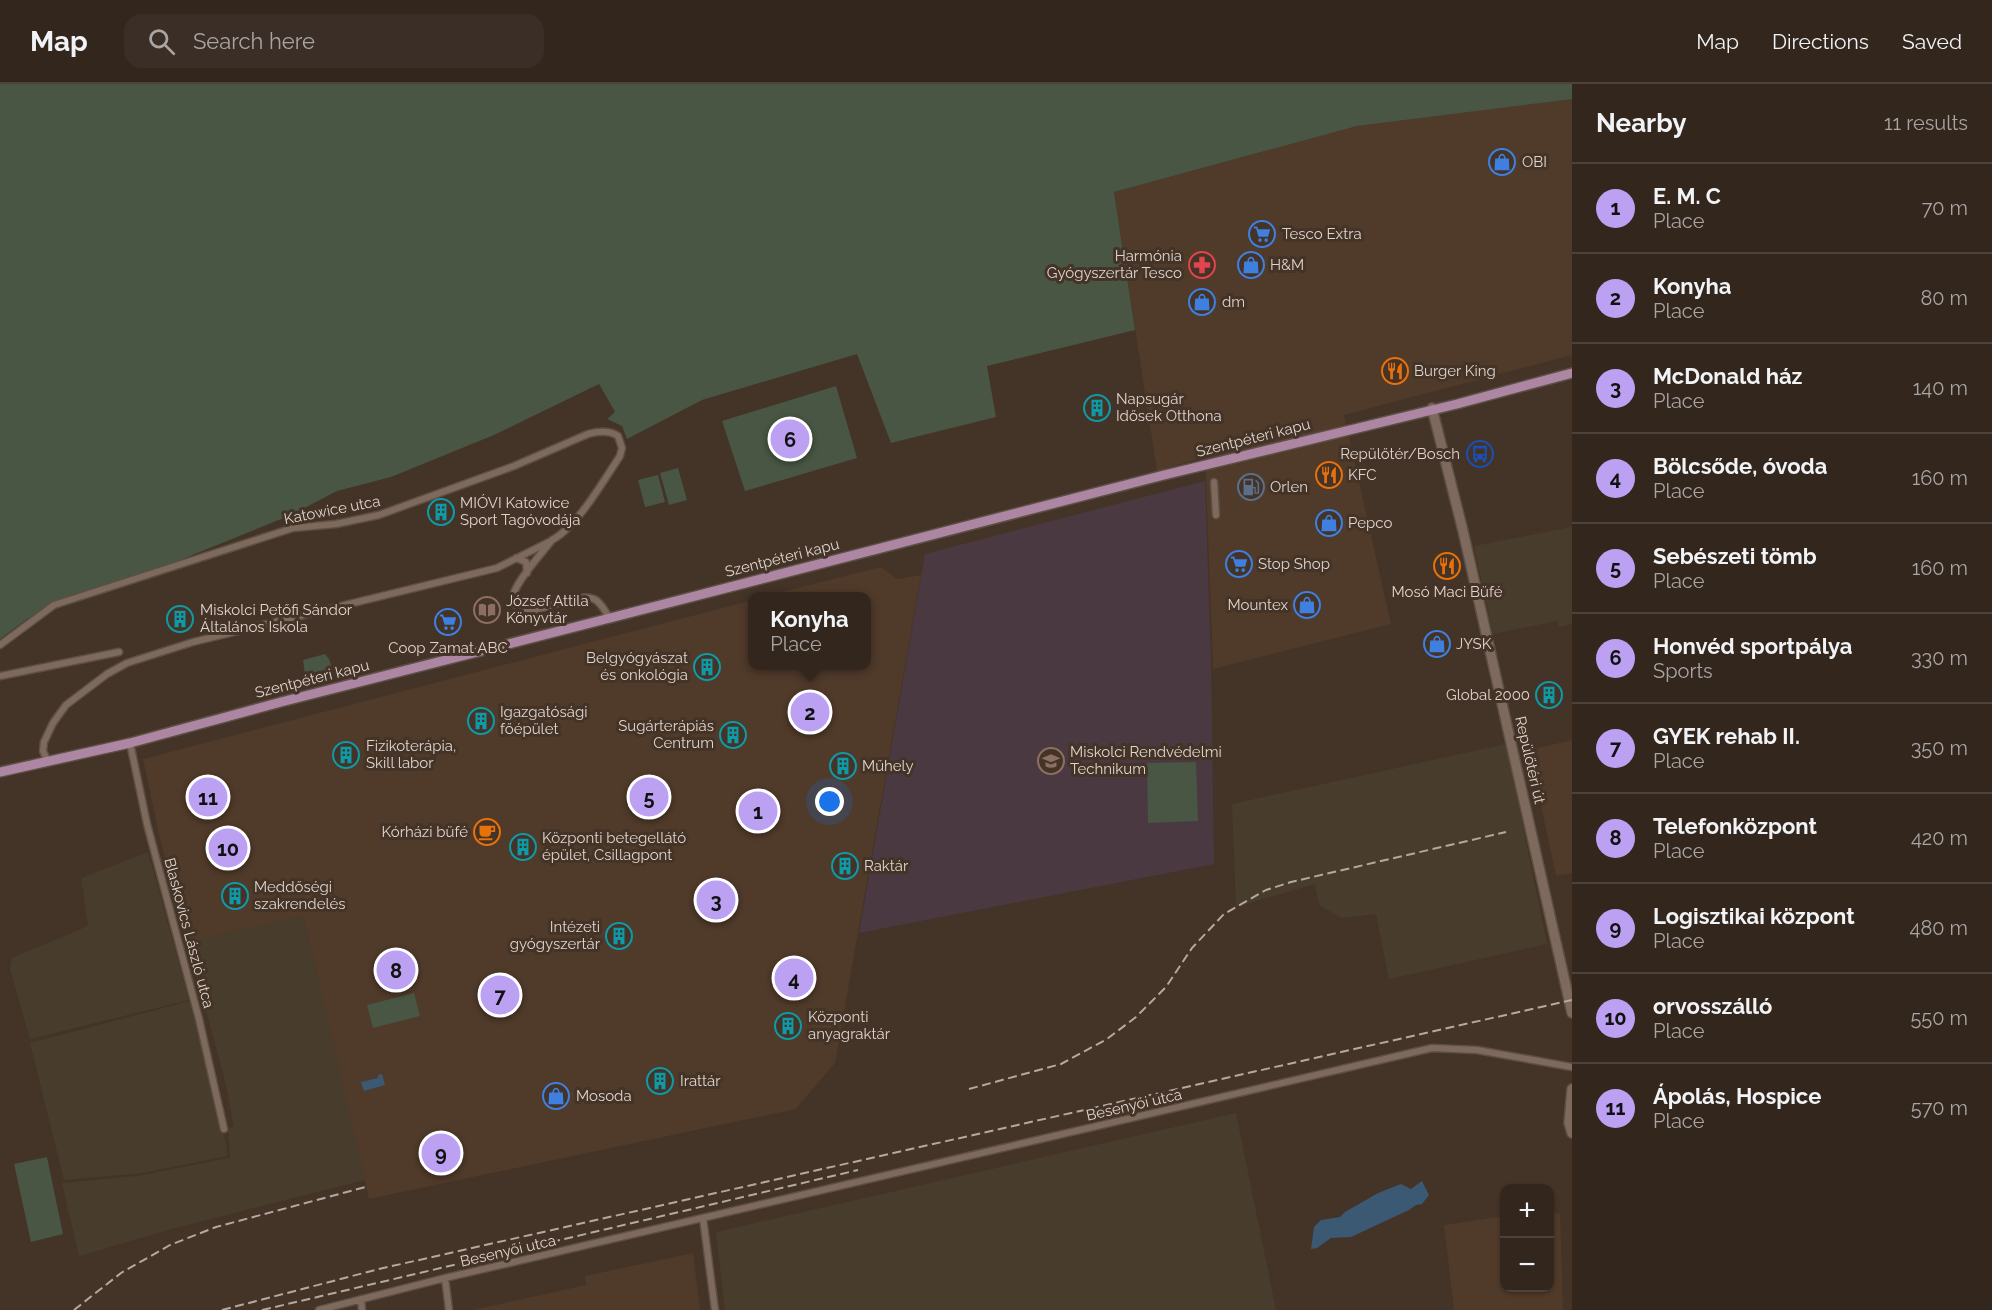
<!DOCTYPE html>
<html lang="en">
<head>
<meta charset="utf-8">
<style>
  body { margin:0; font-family:Raleway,sans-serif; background:#3b2e26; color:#f1f3f6 }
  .controls { position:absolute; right:18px; bottom:18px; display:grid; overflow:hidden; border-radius:12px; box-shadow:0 2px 4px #0004 }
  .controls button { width:54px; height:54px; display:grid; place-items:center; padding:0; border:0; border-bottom:2px solid #4e433b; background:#33261d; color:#f1f3f6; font:30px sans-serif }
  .you { position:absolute; left:830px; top:718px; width:21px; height:21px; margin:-15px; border:4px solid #fff; border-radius:50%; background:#1a73e8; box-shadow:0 0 0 9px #1a73e833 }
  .badge { display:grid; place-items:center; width:39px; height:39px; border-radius:50%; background:#bca0f2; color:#111; font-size:20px; font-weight:700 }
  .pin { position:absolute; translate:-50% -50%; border:3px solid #fff; box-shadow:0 2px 6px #0006 }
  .popup { position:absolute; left:748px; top:508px; width:123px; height:78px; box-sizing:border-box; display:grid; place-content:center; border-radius:12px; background:#33261d; filter:drop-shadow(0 2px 4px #0005); font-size:20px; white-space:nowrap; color:#a9a5a4 }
  .popup b { font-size:22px; color:#f1f3f6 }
  .popup::after { content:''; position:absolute; left:50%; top:100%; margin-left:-12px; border:12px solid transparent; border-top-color:#33261d }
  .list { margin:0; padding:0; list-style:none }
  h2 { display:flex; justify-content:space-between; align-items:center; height:78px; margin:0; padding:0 24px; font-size:26px }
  h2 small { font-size:20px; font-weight:400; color:#a9a5a4 }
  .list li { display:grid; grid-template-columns:39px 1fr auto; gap:18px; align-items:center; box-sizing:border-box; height:90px; padding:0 24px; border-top:2px solid #4e433b }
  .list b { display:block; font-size:22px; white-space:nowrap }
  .list p { margin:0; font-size:20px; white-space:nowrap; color:#a9a5a4 }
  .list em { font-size:20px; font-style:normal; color:#a9a5a4 }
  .icon { flex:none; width:33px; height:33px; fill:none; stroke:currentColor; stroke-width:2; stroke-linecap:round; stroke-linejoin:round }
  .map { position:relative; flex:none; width:1572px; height:1226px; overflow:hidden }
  header { display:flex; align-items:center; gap:36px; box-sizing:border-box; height:84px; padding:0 30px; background:#33261d; border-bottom:2px solid #4e433b }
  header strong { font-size:28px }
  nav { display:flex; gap:33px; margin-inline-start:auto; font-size:21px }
  .search { width:420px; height:54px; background:#3b2e26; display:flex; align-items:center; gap:15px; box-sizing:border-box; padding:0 21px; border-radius:18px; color:#a9a5a4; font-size:22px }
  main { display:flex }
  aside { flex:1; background:#33261d }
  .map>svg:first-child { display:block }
  .built { fill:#503a2a }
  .industrial { fill:#483d2d }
  .education { fill:#4b3942 }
  .green { fill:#485643 }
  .water { fill:#3c5973 }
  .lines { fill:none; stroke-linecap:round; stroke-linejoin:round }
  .street-casing { stroke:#5d4f45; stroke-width:9 }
  .secondary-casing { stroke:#5d4f45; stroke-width:12 }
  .primary-casing { stroke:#5d4f45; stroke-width:12 }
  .street { stroke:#7d6a5d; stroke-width:6 }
  .secondary { stroke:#7d6a5d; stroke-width:9 }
  .primary { stroke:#ad86a3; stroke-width:9 }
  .rail { stroke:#b4a89f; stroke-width:2; stroke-dasharray:9 4.5; stroke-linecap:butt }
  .labels { text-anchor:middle; stroke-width:6; stroke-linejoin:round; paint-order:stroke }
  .poi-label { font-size:15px; fill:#dfd4cd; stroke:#443327; text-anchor:start }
  .street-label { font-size:15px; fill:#dfd4cd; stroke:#443327 }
</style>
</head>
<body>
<header>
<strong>Map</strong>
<div class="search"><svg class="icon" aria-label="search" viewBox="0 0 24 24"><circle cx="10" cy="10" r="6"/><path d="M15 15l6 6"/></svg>Search here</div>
<nav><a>Map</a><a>Directions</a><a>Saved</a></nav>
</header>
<main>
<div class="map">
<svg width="1572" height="1226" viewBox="0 0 1572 1226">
  <rect width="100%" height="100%" fill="#443327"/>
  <!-- built -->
  <path class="built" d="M1568,15h4v256l-228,60 47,209 -178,45 -8,-212 -48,14 -43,-279 243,-66z
    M881,483l16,12 24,-4 -86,488 -39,46 -427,90 -66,-283 -115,27 -28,-104 -17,-80 610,-159v66h114v-70h-101z
    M1572,656v133l-16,3 -27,-126z
    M1560,1129l3,97h-109l-10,-85 60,-9v72h46v-74z
    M693,1169l7,57h-227l113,-25 -1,-9z"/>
  <!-- industrial -->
  <path class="industrial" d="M1572,443v97l-13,3 -2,-6 -64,13 -19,-88z
    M1506,660l41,200 -158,35 -13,-65 -34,4 -23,-13 -4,-21 -79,23 -4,-103z
    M148,768l41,148 -159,39 -20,-70 2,-11 76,-32 -7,-48z
    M303,831l62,265 -190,48 -96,28 -17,-73 74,-7 94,-18 -2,-29 6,-3 -9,-45 -37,-138z
    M190,917l36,142 1,13 -84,17 -79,7 -34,-137z
    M1236,1029l40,197h-551l-9,-78z"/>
  <!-- education -->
  <path class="education" d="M1205,397l6,177 3,206 -355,69 66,-379z"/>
  <!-- green -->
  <path class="green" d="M0,0h1572v15l-215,27 -243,66 21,138 -148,36 9,51 -105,26 -34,-89 -155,46 -75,39 -5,-13 -15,-7 8,-7 -16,-28 -105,51 -103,42 -54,14 -46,24 -148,60 -116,44 -27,20z
    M836,302l21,72 -112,33 -23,-70z
    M678,384l9,32 -18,5 -9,-32z
    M658,391l7,27 -20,5 -7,-27z
    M325,570l4,5 3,9 -27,7 -2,-15z
    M1196,678l2,59 -50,2 -1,-60z
    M414,909l6,23 -47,12 -6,-23z
    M47,1073l16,77 -32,8 -17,-78z"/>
  <!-- water -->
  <path class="water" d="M382,990l3,11 -21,6 -3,-9 17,-4v-3z
    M1422,1097l7,14 -7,9 -6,1 -7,5 -58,27 -20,1 -14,10 -6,1 3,-22 7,-7 19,-3 5,-5 33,-19 23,-9 10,5z"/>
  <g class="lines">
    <defs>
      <path id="street" d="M1214,398l2,33
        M516,474l10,4 1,11
        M0,561l54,-40 239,-77 43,-4 43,-9 135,-49 74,-32c11,-3 21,-4 30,2l4,12 -2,8c-16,24 -43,71 -68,84 -9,12 -38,43 -39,57 0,8 6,11 11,15 18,-1 55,-20 70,-13 7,3 11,13 16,19
        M0,592l119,-24
        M130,659l17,81 52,195 25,110
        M48,678l-5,-11 1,-9 9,-19 13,-18 41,-31 20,-11 66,-21 304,-74 52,-26
        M703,1134l12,92
        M445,1194l4,32
        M361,1215l1,11
        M319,1226l126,-32 987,-230 45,2 95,17"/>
      <path id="secondary" d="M1432,324l31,123 109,482
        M1572,1005l-3,34 3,10"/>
      <path id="primary" d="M0,688l130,-29 151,-41 329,-84 554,-143 293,-71 115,-31"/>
    </defs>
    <!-- street casing -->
    <use href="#street" class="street-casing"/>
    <!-- secondary casing -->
    <use href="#secondary" class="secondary-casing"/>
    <!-- primary casing -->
    <use href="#primary" class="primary-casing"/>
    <!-- street -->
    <use href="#street" class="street"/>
    <!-- secondary -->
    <use href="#secondary" class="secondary"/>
    <!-- primary -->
    <use href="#primary" class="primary"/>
    <!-- rail -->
    <path class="rail" d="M969,1005l92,-25 46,-25 29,-22 30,-30 26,-39 32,-34 42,-24 25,-8 215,-50
      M74,1226l47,-37 49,-28 46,-18 153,-41
      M222,1226l157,-41 1193,-269
      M262,1226l596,-140"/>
  </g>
  <!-- icons -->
  <defs>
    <symbol id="shop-ring" viewBox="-11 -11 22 22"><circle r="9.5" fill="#443327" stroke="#3f7fe0" stroke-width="1.5"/><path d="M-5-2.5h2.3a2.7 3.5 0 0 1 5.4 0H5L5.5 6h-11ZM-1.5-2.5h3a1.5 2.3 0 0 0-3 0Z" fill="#3f7fe0"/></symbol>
    <symbol id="supermarket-ring" viewBox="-11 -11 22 22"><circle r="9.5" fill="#443327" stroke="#3f7fe0" stroke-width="1.5"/><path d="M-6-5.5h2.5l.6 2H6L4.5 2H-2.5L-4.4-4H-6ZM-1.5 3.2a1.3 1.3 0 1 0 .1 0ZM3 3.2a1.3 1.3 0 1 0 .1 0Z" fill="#3f7fe0"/></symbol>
    <symbol id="pharmacy-ring" viewBox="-11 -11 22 22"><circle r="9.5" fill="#443327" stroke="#e0444e" stroke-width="1.5"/><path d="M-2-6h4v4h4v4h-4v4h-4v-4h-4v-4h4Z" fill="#e0444e"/></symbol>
    <symbol id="restaurant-ring" viewBox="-11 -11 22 22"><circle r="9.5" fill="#443327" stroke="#e8710a" stroke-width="1.5"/><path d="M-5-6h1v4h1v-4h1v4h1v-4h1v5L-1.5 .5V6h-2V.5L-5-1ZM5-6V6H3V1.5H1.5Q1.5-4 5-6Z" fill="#e8710a"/></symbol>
    <symbol id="building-ring" viewBox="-11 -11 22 22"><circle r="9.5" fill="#443327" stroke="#0f9aa8" stroke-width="1.5"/><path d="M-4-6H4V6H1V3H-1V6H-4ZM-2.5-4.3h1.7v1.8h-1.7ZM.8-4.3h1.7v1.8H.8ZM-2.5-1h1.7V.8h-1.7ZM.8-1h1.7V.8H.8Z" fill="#0f9aa8"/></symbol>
    <symbol id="bus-ring" viewBox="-11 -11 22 22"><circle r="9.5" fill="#443327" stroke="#1a4fb4" stroke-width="1.5"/><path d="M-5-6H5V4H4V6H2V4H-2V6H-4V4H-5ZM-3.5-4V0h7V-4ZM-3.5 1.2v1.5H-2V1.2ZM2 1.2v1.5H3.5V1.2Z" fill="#1a4fb4"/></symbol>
    <symbol id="fuel-ring" viewBox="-11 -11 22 22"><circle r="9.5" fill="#443327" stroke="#5c6f8a" stroke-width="1.5"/><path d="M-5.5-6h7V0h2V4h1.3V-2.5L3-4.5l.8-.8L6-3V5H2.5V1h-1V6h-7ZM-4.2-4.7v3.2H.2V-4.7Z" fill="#5c6f8a"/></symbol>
    <symbol id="library-ring" viewBox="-11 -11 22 22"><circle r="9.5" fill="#443327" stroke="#8d6e63" stroke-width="1.5"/><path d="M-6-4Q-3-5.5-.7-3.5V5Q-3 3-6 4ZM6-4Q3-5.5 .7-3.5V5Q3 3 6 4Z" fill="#8d6e63"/></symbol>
    <symbol id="school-ring" viewBox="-11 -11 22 22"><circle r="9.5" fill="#443327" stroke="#8d6e63" stroke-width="1.5"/><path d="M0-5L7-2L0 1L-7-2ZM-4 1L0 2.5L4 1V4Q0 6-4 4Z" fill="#8d6e63"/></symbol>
    <symbol id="cafe-ring" viewBox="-11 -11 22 22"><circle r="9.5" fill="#443327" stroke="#e8710a" stroke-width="1.5"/><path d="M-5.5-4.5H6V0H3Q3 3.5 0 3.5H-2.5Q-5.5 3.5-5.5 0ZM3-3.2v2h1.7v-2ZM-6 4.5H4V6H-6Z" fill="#e8710a"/></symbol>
  </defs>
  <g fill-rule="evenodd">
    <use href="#shop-ring" x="1487" y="63" width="30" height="30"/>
    <use href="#supermarket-ring" x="1247" y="135" width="30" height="30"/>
    <use href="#pharmacy-ring" x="1187" y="166" width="30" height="30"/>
    <use href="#shop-ring" x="1236" y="166" width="30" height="30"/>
    <use href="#shop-ring" x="1187" y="203" width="30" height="30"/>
    <use href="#restaurant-ring" x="1380" y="272" width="30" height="30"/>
    <use href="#building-ring" x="1082" y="309" width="30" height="30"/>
    <use href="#bus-ring" x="1465" y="355" width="30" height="30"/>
    <use href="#restaurant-ring" x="1314" y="376" width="30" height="30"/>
    <use href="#fuel-ring" x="1236" y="388" width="30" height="30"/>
    <use href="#building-ring" x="426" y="413" width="30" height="30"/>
    <use href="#shop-ring" x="1314" y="424" width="30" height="30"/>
    <use href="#supermarket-ring" x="1224" y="465" width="30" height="30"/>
    <use href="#restaurant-ring" x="1432" y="467" width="30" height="30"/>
    <use href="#shop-ring" x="1292" y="506" width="30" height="30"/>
    <use href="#library-ring" x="472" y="511" width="30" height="30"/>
    <use href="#building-ring" x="165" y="520" width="30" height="30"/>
    <use href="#supermarket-ring" x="433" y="523" width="30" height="30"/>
    <use href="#shop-ring" x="1422" y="545" width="30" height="30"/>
    <use href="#building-ring" x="692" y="568" width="30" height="30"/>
    <use href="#building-ring" x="1534" y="596" width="30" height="30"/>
    <use href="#building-ring" x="466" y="622" width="30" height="30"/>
    <use href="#building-ring" x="718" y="636" width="30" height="30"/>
    <use href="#building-ring" x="331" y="656" width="30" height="30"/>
    <use href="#school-ring" x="1036" y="662" width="30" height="30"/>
    <use href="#building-ring" x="828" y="667" width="30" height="30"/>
    <use href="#cafe-ring" x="472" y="733" width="30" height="30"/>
    <use href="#building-ring" x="508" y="748" width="30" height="30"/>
    <use href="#building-ring" x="830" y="767" width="30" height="30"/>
    <use href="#building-ring" x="220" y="797" width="30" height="30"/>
    <use href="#building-ring" x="604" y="837" width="30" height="30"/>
    <use href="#building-ring" x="773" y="927" width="30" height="30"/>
    <use href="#building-ring" x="645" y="982" width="30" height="30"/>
    <use href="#shop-ring" x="541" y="997" width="30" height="30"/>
  </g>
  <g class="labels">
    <!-- poi labels -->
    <g class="poi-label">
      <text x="1522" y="83">OBI</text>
      <text x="1282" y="155">Tesco Extra</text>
      <text x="1182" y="177" text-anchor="end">Harmónia<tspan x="1182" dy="17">Gyógyszertár Tesco</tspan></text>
      <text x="1270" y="186">H&amp;M</text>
      <text x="1222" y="223">dm</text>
      <text x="1414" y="292">Burger King</text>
      <text x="1116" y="320">Napsugár<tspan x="1116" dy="17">Idősek Otthona</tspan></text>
      <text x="1460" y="375" text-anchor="end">Repülőtér/Bosch</text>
      <text x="1348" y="396">KFC</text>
      <text x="1270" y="408">Orlen</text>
      <text x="460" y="424">MIÓVI Katowice<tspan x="460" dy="17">Sport Tagóvodája</tspan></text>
      <text x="1348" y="444">Pepco</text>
      <text x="1258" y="485">Stop Shop</text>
      <text x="1447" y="513" text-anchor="middle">Mosó Maci Büfé</text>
      <text x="506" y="522">József Attila<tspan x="506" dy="17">Könyvtár</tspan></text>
      <text x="1288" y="526" text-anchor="end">Mountex</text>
      <text x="200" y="531">Miskolci Petőfi Sándor<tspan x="200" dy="17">Általános Iskola</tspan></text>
      <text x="1456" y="565">JYSK</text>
      <text x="448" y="569" text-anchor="middle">Coop Zamat ABC</text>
      <text x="688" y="579" text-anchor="end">Belgyógyászat<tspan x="688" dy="17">és onkológia</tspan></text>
      <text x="1530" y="616" text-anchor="end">Global 2000</text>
      <text x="500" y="633">Igazgatósági<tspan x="500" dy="17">főépület</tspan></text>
      <text x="714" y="647" text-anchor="end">Sugárterápiás<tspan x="714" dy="17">Centrum</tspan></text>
      <text x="366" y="667">Fizikoterápia,<tspan x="366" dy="17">Skill labor</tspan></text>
      <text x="1070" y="673">Miskolci Rendvédelmi<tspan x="1070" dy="17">Technikum</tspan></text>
      <text x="862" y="687">Műhely</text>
      <text x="468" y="753" text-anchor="end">Kórházi büfé</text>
      <text x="542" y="759">Központi betegellátó<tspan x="542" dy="17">épület, Csillagpont</tspan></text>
      <text x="864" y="787">Raktár</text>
      <text x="254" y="808">Meddőségi<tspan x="254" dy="17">szakrendelés</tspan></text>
      <text x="600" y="848" text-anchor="end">Intézeti<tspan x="600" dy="17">gyógyszertár</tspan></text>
      <text x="808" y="938">Központi<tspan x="808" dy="17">anyagraktár</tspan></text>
      <text x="680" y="1002">Irattár</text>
      <text x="576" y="1017">Mosoda</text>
    </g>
    <!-- street labels -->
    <g class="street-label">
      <text transform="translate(1253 354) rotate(-14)" y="5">Szentpéteri kapu</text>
      <text transform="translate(332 426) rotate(-11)" y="5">Katowice utca</text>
      <text transform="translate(782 474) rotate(-14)" y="5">Szentpéteri kapu</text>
      <text transform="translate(312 595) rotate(-14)" y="5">Szentpéteri kapu</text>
      <text transform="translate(1530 676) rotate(77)" y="5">Repülőtéri út</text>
      <text transform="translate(189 849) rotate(75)" y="5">Blaskovics László utca</text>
      <text transform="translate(1134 1021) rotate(-13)" y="5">Besenyői utca</text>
      <text transform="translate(508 1167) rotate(-13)" y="5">Besenyői utca</text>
    </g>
  </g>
</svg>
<div class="controls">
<button>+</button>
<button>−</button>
</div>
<div class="you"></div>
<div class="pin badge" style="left:758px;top:727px">1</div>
<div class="pin badge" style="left:810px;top:628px">2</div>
<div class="popup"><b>Konyha</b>Place</div>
<div class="pin badge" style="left:716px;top:816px">3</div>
<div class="pin badge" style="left:794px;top:894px">4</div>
<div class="pin badge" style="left:649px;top:713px">5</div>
<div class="pin badge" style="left:790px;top:355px">6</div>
<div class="pin badge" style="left:500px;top:911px">7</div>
<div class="pin badge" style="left:396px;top:886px">8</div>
<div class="pin badge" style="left:441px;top:1069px">9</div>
<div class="pin badge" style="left:228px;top:764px">10</div>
<div class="pin badge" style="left:208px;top:713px">11</div>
</div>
<aside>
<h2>Nearby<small>11 results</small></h2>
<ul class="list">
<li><span class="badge">1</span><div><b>E. M. C</b><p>Place</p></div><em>70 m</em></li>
<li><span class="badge">2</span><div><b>Konyha</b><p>Place</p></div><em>80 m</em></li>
<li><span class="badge">3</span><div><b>McDonald ház</b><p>Place</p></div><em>140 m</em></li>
<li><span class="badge">4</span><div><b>Bölcsőde, óvoda</b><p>Place</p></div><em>160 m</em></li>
<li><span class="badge">5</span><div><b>Sebészeti tömb</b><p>Place</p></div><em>160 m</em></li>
<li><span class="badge">6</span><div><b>Honvéd sportpálya</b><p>Sports</p></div><em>330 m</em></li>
<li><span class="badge">7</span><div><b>GYEK rehab II.</b><p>Place</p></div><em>350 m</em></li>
<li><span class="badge">8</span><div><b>Telefonközpont</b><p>Place</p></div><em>420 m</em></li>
<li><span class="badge">9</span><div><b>Logisztikai központ</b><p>Place</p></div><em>480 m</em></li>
<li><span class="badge">10</span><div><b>orvosszálló</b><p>Place</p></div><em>550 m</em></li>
<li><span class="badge">11</span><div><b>Ápolás, Hospice</b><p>Place</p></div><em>570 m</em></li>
</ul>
</aside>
</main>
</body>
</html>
